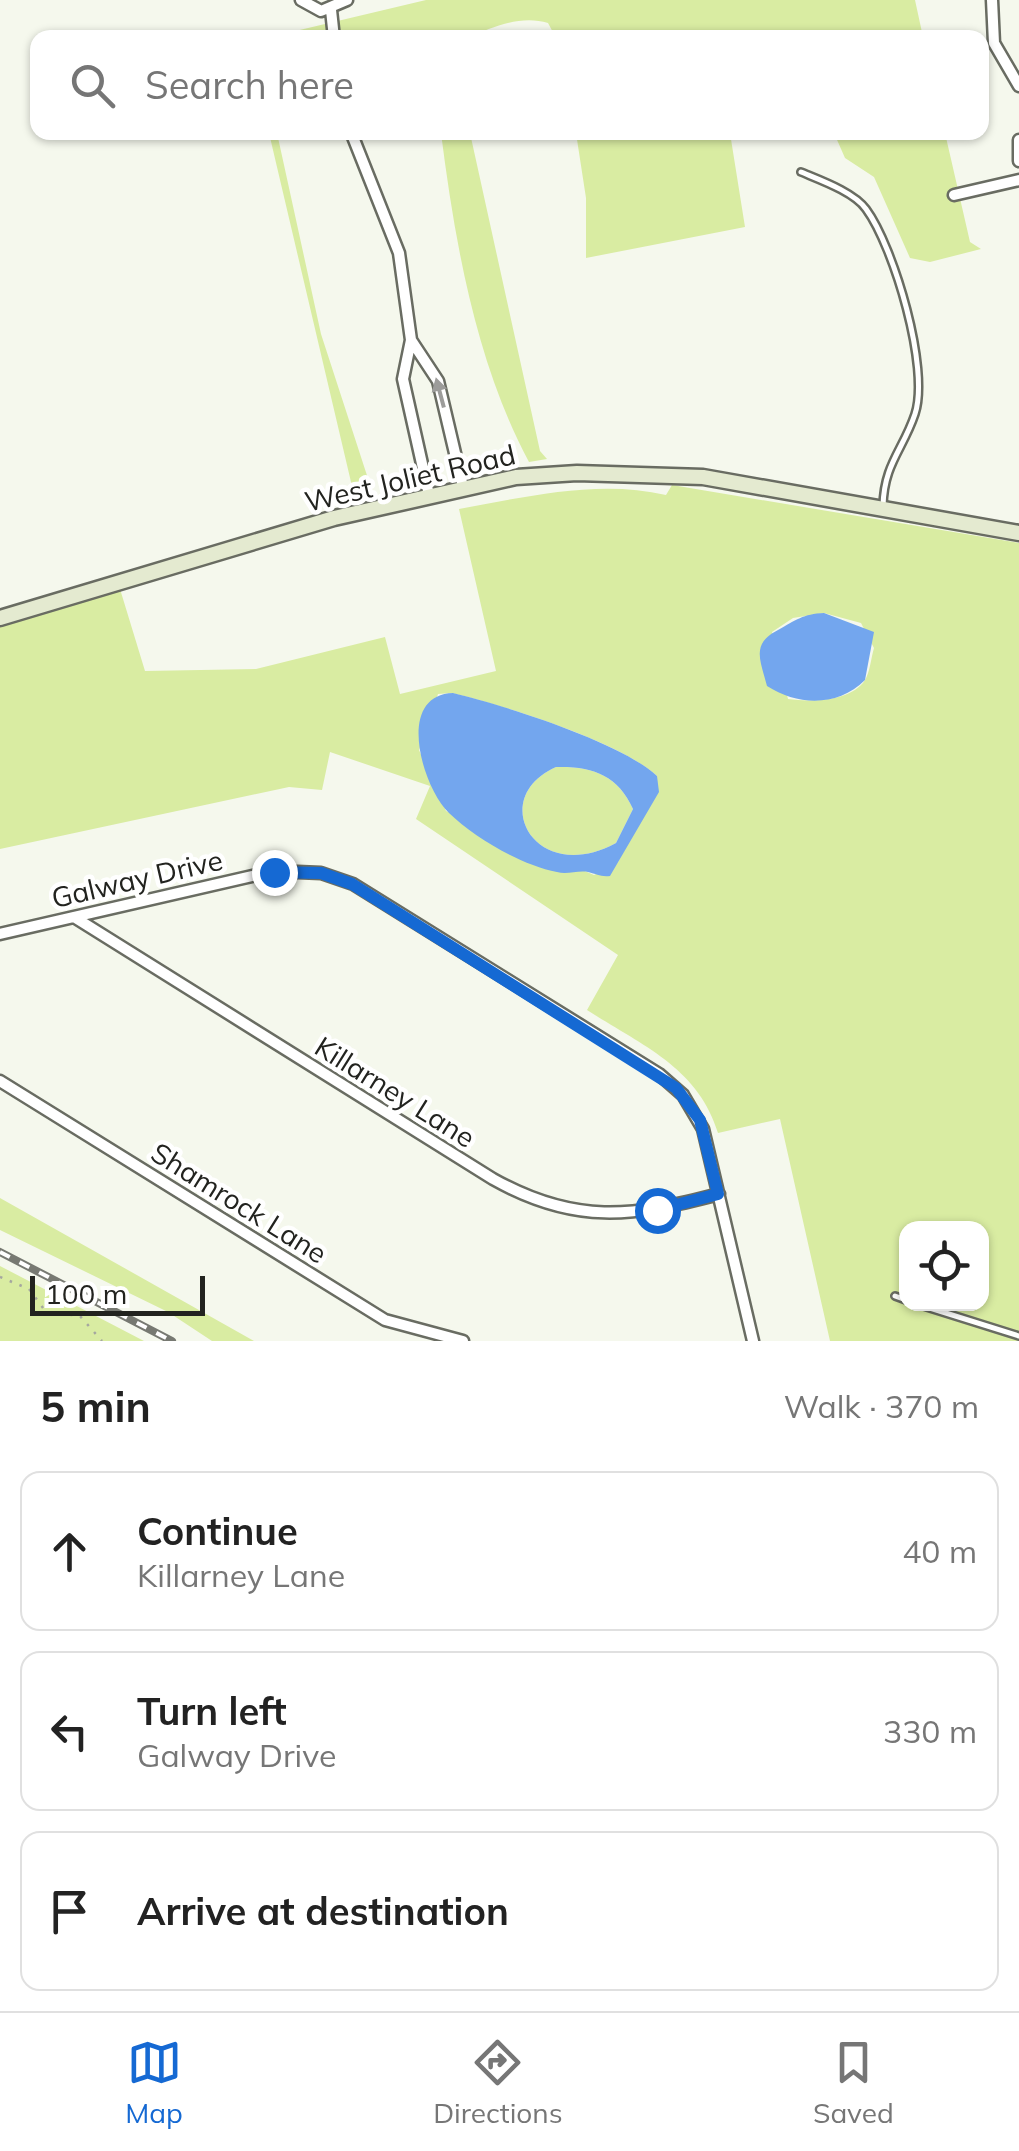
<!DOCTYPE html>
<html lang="en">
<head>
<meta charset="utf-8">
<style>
  body { margin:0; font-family:Mulish,sans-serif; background:#f6f6f6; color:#222 }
  .controls { position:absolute; right:30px; bottom:30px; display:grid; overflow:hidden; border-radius:20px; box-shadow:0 2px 8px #0004 }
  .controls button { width:90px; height:90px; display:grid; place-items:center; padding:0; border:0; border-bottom:2px solid #e0e0e0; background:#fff; color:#222; font:50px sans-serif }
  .scale { position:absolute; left:30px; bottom:25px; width:175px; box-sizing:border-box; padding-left:10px; border:5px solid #22231f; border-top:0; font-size:28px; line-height:35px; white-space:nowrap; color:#22231f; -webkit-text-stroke:8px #fff; paint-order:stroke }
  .stop { position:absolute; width:30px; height:30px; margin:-22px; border:8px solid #1569d3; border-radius:50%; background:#fff }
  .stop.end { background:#1569d3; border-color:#fff; box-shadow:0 2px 10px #0008 }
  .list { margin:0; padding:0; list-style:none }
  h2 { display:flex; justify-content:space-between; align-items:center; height:130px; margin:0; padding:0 40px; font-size:42px }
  h2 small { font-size:32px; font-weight:400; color:#767676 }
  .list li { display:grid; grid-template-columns:65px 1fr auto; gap:30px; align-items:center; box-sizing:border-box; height:160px; margin:0 20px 20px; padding:0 20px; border:2px solid #e0e0e0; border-radius:20px }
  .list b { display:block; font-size:38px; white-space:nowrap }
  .list p { margin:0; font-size:32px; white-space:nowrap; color:#767676 }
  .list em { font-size:32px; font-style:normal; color:#767676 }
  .icon { flex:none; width:55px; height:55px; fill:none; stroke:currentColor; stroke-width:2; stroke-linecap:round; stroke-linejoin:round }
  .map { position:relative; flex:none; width:1019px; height:1341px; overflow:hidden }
  .search { position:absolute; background:#fff; box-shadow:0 2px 8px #0004; left:30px; right:30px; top:30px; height:110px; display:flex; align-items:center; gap:25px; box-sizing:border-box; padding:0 35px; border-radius:20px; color:#767676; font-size:38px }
  .sheet { height:670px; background:#fff }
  nav { display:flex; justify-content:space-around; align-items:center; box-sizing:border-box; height:140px; border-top:2px solid #e0e0e0; background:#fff; font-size:28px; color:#767676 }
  nav a { display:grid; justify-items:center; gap:5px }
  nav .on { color:#1569d3 }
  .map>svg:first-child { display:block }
  .green { fill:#d9eca2; fill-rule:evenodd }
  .water { fill:#73a6ee; fill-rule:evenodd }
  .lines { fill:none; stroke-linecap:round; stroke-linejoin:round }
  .lane-casing { stroke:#696c62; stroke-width:10 }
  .street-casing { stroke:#696c62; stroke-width:15 }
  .secondary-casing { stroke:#696c62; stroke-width:19 }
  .path { stroke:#a5a79f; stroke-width:2.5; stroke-dasharray:2.5 8; stroke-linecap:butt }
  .lane { stroke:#fff; stroke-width:5 }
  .street { stroke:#fff; stroke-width:10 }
  .secondary { stroke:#e4ead0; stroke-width:14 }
  .rail-casing { stroke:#777972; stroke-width:8 }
  .rail { stroke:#fff; stroke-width:4; stroke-dasharray:11; stroke-linecap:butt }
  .oneway { fill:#9c9c9a }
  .route { stroke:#1569d3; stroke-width:12 }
  .labels { text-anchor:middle; stroke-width:9; stroke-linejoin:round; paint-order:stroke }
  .street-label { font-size:28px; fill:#22231f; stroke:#fff }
</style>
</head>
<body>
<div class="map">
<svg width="1019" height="1341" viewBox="0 0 1019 1341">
  <rect width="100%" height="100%" fill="#f5f8ed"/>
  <!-- green -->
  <path class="green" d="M426,0h489l8,37 -367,1 -8,-15c-26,-8 -54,3 -78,14l-204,1z
    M269,133h8l44,201 53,163 -19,2z
    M441,133h29l70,318 7,8 -18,3c-53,-99 -74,-219 -88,-329z
    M576,133h154l15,94 -159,31v-60z
    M834,133h111l25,109 11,7 -51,13 -20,-4 -36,-81 -29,-19z
    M672,485l347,58v798h-189l-50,-222 -62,14c-20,-66 -77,-88 -131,-123l31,-55 -202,-136 14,-33 -100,-34 -8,38 -33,-3 -289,62v-222l120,-38 25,82 111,-2 129,-32 15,57 96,-23 -37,-162c67,-12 139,-30 207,-14zM824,613l37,10 13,25c-3,10 -4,24 -9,32 -14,22 -55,22 -77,19l-16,-67 21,-14zM452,693c51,12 168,49 205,83l-39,86 -24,13 -148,-64 -27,-61 19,-56zM906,1228h76v76h-76z
    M556,767c36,-1 62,8 77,42l-17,34c-81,44 -130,-45 -60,-76z
    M0,1198l254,143h-42l-44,-29 -168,-82z
    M0,1266l144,75h-144z"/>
  <!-- water -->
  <path class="water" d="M824,613l50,19 -9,48c-27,27 -67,26 -98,6 -7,-27 -16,-42 11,-56 18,-10 25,-16 46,-17z
    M453,693c50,12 168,49 204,83l2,16 -49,84c-10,1 -13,-2 -22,-4 -10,-2 -21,3 -31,0 -36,-7 -82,-34 -108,-59 -27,-26 -54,-118 4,-120zM556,767c36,-1 62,8 77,42l-17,34c-81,44 -130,-45 -60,-76z"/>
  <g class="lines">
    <defs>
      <path id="lane" d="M801,172c19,8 53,20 65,37 28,38 64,160 49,205 -12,36 -31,50 -32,92
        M895,1296l11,4
        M917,1304l102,32"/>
      <path id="street" d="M301,0l20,11 26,-11
        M992,0l2,43 25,43
        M331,10l3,28
        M351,132l48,121 12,87
        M1019,140v21
        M954,195l65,-15
        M429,495l-26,-116 8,-39 27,41 25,106
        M74,917l419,262c82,46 139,38 226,15
        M0,934l274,-63 47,2 32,11 306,190 24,21 20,34 50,212
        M0,1081l385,239 78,21"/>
      <path id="secondary" d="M0,618l334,-100 182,-41 61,-4 126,4 316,56"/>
    </defs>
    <!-- lane casing -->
    <use href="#lane" class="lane-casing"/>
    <!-- street casing -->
    <use href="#street" class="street-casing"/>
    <!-- secondary casing -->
    <use href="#secondary" class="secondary-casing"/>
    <!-- path -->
    <path class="path" d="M0,1277l29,12 17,23 34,4 22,25"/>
    <!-- lane -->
    <use href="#lane" class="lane"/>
    <!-- street -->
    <use href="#street" class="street"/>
    <!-- secondary -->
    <use href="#secondary" class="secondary"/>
    <defs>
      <path id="rail" d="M0,1252l172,89"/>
    </defs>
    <!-- rail casing -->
    <use href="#rail" class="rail-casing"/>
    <!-- rail -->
    <use href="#rail" class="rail"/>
  </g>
  <!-- one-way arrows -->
  <defs><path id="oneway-solid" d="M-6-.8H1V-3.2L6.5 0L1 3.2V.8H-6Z" transform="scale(2.5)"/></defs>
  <use class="oneway" href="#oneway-solid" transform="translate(440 393) rotate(-105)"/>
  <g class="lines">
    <!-- route -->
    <path class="route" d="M274,872l47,1 31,11 324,204 24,32 18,74 -61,16"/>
  </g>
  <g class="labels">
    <!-- street labels -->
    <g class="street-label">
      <text transform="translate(410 478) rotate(-13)" y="10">West Joliet Road</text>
      <text transform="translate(137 879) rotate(-13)" y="10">Galway Drive</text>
      <text transform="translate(395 1092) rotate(32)" y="10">Killarney Lane</text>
      <text transform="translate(239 1203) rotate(32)" y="10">Shamrock Lane</text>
    </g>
  </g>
</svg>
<div class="controls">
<button><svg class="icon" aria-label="locate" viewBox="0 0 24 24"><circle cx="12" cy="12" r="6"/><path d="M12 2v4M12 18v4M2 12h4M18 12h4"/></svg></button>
</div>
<div class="scale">100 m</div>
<div class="stop" style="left:657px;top:1210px"></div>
<div class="stop end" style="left:274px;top:872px"></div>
<div class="search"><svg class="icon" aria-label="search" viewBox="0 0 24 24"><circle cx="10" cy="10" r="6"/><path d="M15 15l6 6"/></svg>Search here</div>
</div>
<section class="sheet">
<h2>5 min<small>Walk · 370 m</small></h2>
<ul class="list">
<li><svg class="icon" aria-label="ahead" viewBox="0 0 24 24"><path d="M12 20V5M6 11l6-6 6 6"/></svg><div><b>Continue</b><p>Killarney Lane</p></div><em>40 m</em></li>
<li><svg class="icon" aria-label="left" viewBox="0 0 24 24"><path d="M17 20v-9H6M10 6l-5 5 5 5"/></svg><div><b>Turn left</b><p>Galway Drive</p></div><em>330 m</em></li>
<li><svg class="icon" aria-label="arrive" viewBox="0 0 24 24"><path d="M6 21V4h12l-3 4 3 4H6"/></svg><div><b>Arrive at destination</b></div></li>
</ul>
</section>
<nav>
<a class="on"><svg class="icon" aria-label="map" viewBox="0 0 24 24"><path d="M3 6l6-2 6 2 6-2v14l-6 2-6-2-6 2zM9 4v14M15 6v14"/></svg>Map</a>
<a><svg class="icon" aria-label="directions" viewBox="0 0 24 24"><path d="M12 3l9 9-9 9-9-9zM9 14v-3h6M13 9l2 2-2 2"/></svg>Directions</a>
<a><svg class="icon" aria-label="saved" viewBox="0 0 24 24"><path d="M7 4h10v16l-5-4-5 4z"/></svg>Saved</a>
</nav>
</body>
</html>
